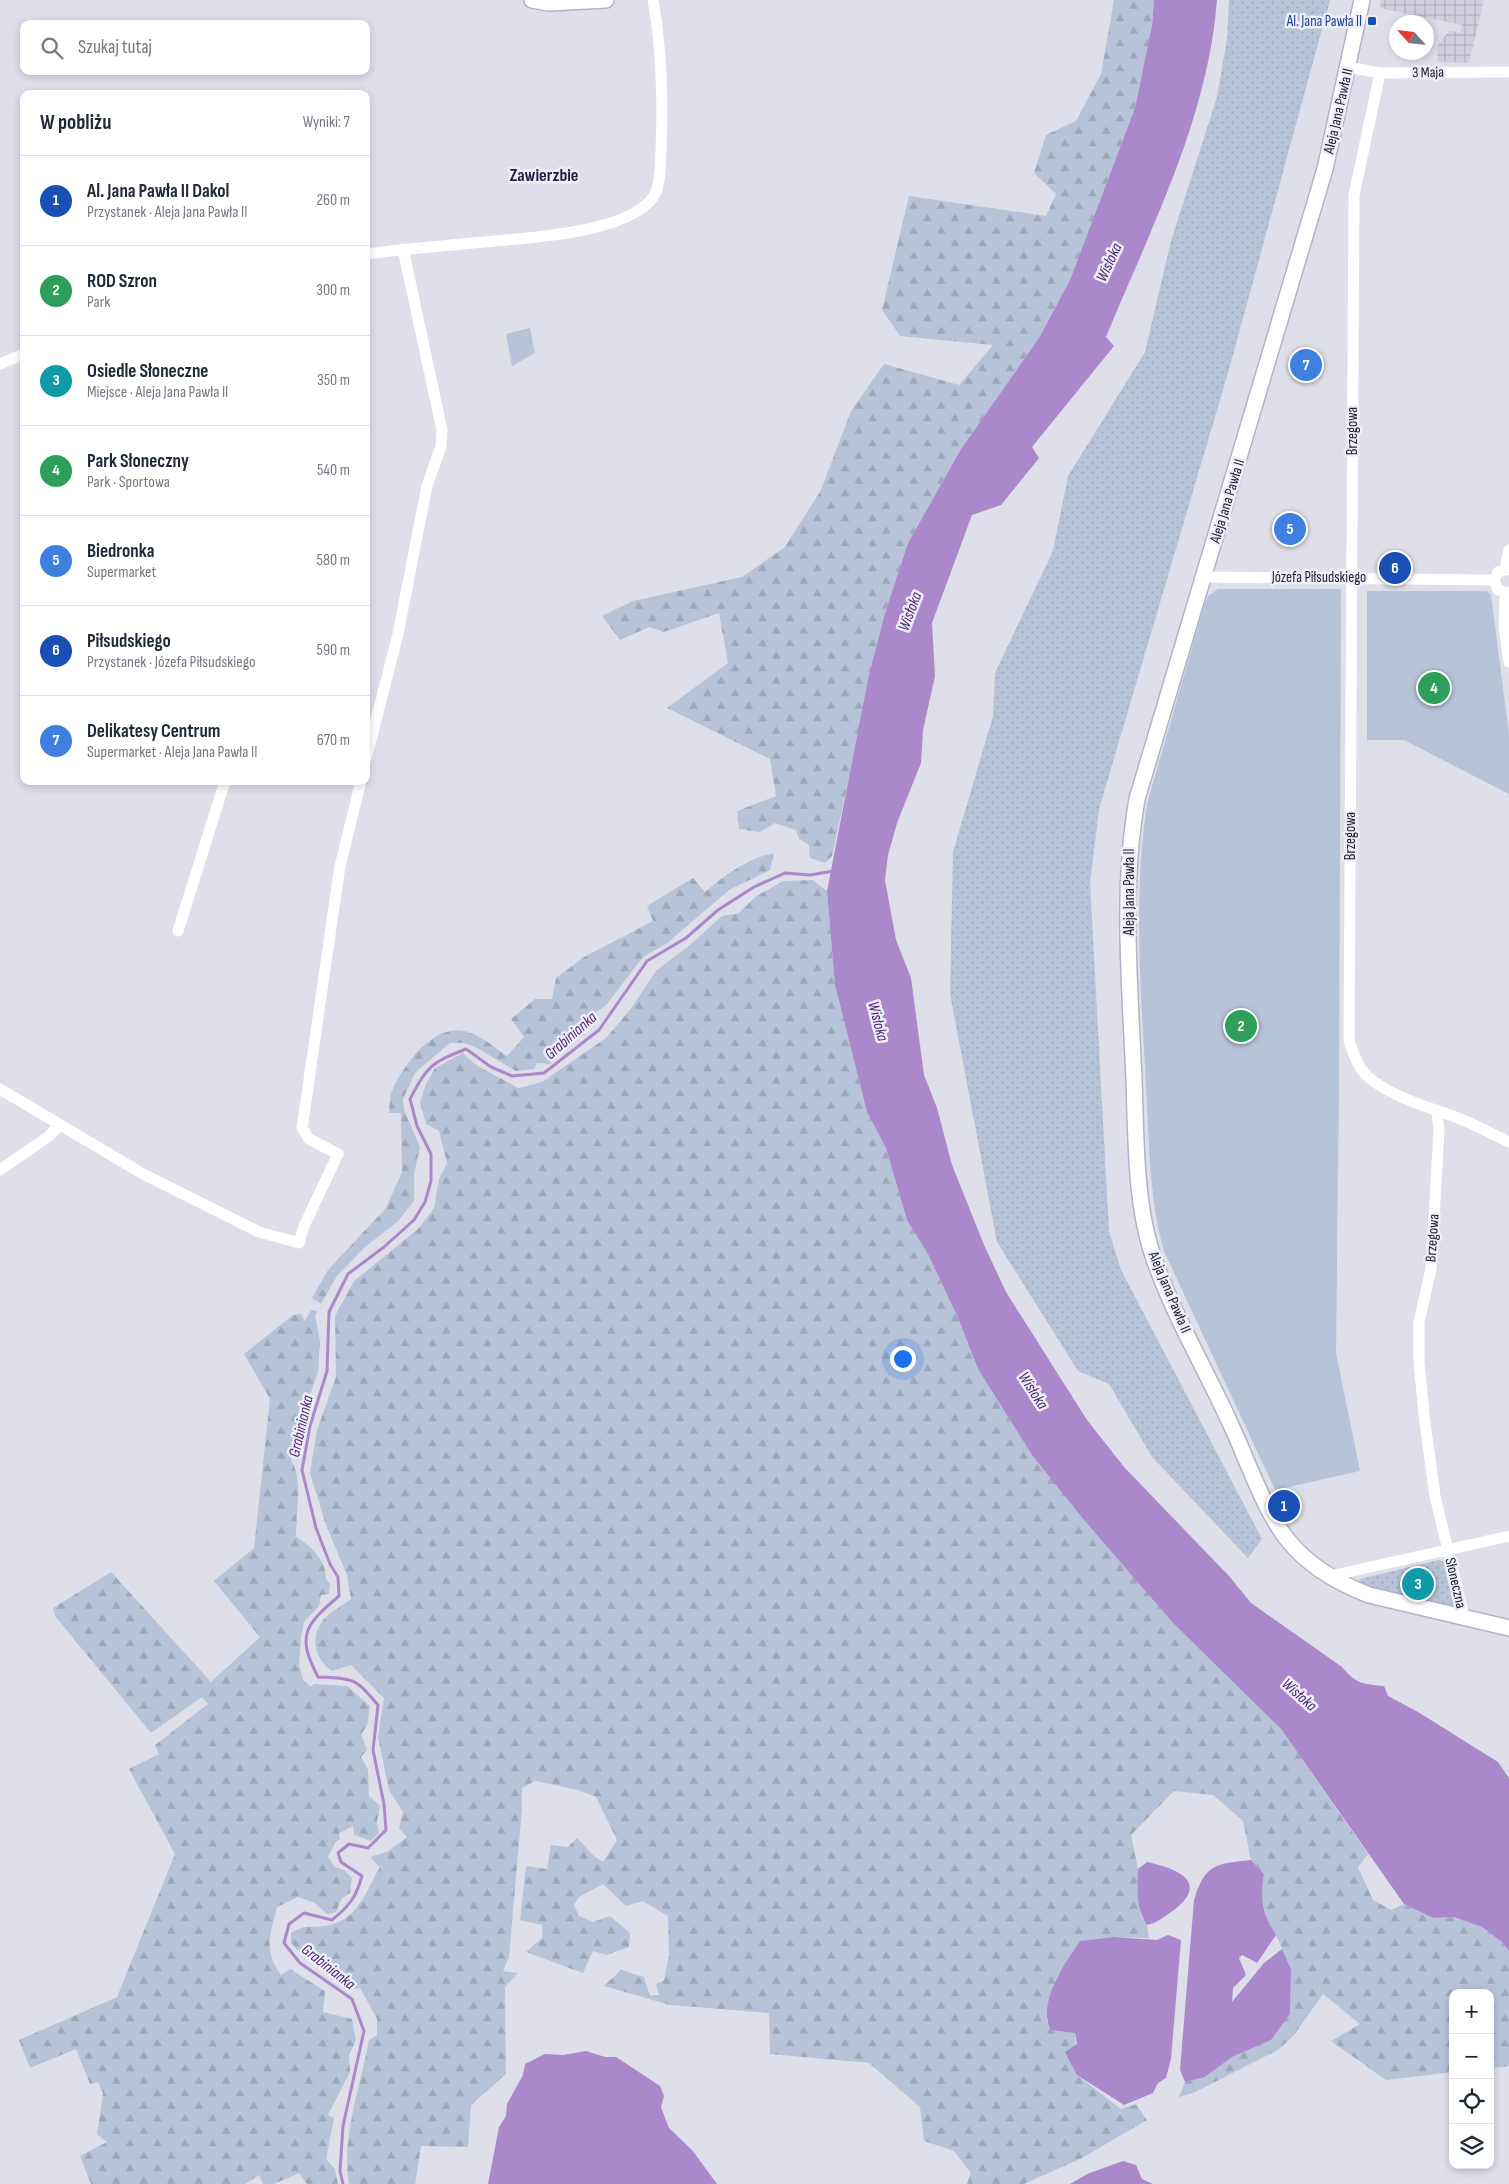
<!DOCTYPE html>
<html lang="pl">
<head>
<meta charset="utf-8">
<style>
  body { margin:0; font-family:"Sofia Sans Condensed",sans-serif; background:#f6f6f7; color:#1f2937 }
  .controls { position:absolute; right:15px; bottom:15px; display:grid; overflow:hidden; border-radius:10px; box-shadow:0 2px 8px #0003 }
  .controls button { width:45px; height:45px; display:grid; place-items:center; padding:0; border:0; border-bottom:1px solid #e0e1e3; background:#fff; color:#1f2937; font:25px sans-serif }
  .compass { position:absolute; left:1389px; top:15px; width:45px; height:45px; border-radius:50%; background:#fff; box-shadow:0 2px 8px #0003; rotate:297deg }
  .you { position:absolute; left:902px; top:1358px; width:18px; height:18px; margin:-12px; border:4px solid #fff; border-radius:50%; background:#1a73e8; box-shadow:0 0 0 8px #1a73e833 }
  .badge { display:grid; place-items:center; width:32px; height:32px; border-radius:50%; background:#ea580c; color:#fff; font-size:16px; font-weight:700 }
  .pin { position:absolute; translate:-50% -50%; border:2px solid #fff; box-shadow:0 1px 5px #0006 }
  .list { margin:0; padding:0; list-style:none }
  h2 { display:flex; justify-content:space-between; align-items:center; height:65px; margin:0; padding:0 20px; font-size:21px }
  h2 small { font-size:16px; font-weight:400; color:#747a83 }
  .list li { display:grid; grid-template-columns:32px 1fr auto; gap:15px; align-items:center; box-sizing:border-box; height:90px; padding:0 20px; border-top:1px solid #e0e1e3 }
  .list b { display:block; font-size:19px; white-space:nowrap }
  .list p { margin:0; font-size:16px; white-space:nowrap; color:#747a83 }
  .list em { font-size:16px; font-style:normal; color:#747a83 }
  .icon { flex:none; width:28px; height:28px; fill:none; stroke:currentColor; stroke-width:2; stroke-linecap:round; stroke-linejoin:round }
  .map { position:relative; flex:none; width:1509px; height:2184px; overflow:hidden }
  .search { position:absolute; background:#fff; box-shadow:0 2px 8px #0003; left:20px; top:20px; width:350px; height:55px; display:flex; align-items:center; gap:12px; box-sizing:border-box; padding:0 18px; border-radius:10px; color:#747a83; font-size:19px }
  .panel { position:absolute; background:#fff; box-shadow:0 2px 8px #0003; left:20px; top:90px; width:350px; height:695px; border-radius:10px }
  .map>svg:first-child { display:block }
  .industrial { fill:url(#industrial-grid) }
  .grass { fill:url(#grass-dots) }
  .forest { fill:url(#forest-firs) }
  .green { fill:#b7c3d9 }
  .water { fill:#ab88cb }
  .lines { fill:none; stroke-linecap:round; stroke-linejoin:round }
  .stream { stroke:#ab88cb; stroke-width:3 }
  .secondary-casing { stroke:#b2b2c8; stroke-width:18 }
  .street { stroke:#fff; stroke-width:11 }
  .secondary { stroke:#fff; stroke-width:15 }
  .transit-dot { fill:#1a4fb4; stroke:#eeeff6; stroke-width:2 }
  .labels { text-anchor:middle; stroke-width:5; stroke-linejoin:round; paint-order:stroke }
  .transit-label { font-size:15px; fill:#164399; stroke:#eeeff6; text-anchor:end }
  .street-label { font-size:15px; fill:#232037; stroke:#eeeff6 }
  .water-label { font-size:16px; font-style:italic; fill:#4a1f6f; stroke:#eeeff6 }
  .quarter-label { font-size:18px; font-weight:bold; fill:#231e47; stroke:#eeeff6 }
</style>
</head>
<body>
<div class="map">
<svg width="1509" height="2184" viewBox="0 0 1509 2184">
  <defs>
    <pattern id="industrial-grid" width="8" height="8" patternUnits="userSpaceOnUse" patternTransform="scale(1.25)"><rect width="8" height="8" fill="#cfd0dc"/><path d="M0 4h8M4 0v8" fill="none" stroke="#b1b2bd"/></pattern>
    <pattern id="grass-dots" width="8" height="8" patternUnits="userSpaceOnUse" patternTransform="scale(1.25)"><rect width="8" height="8" fill="#b7c3d9"/><path d="M2 2h.1M6 6h.1" fill="none" stroke="#9da7bb" stroke-width="1.8" stroke-linecap="round"/></pattern>
    <pattern id="forest-firs" width="22" height="20" patternUnits="userSpaceOnUse" patternTransform="scale(1.25)"><rect width="22" height="20" fill="#b7c3d9"/><path d="M5 1l3.5 6h-7zM16 11l3.5 6h-7z" fill="#9da7bb"/></pattern>
  </defs>
  <rect width="100%" height="100%" fill="#dedfe9"/>
  <!-- industrial -->
  <path class="industrial" d="M1381,0h103l-15,63 -32,-1 1,-17 11,-14 11,1 2,-7 -82,-17z"/>
  <!-- grass -->
  <path class="grass" d="M1229,0h101l-102,373 -129,436 -9,74 19,348 12,39 141,269 -14,19 -96,-101 -43,-73 -31,-13 -81,-129 -47,-248 3,-142 40,-136 2,-43 58,-122 15,-75 77,-124 26,-111 46,-144 10,-58z
    M1439,1560l6,2 9,43 -4,3 -71,-18 -20,-7 1,-4z"/>
  <!-- forest -->
  <path class="forest" d="M1114,0h40l-2,25 -17,83 -65,172 -31,58 -78,111 -53,94 -22,67 -54,246 -7,7 -15,-5 -1,-13 -10,-6 -3,-9 -21,-7 -15,9 -21,-3 -2,-18 39,-15 -6,-37 -103,-51 61,-45 -9,-50 -55,19 -15,-5 -29,13 -18,-24 31,-15 109,-24 43,-30 36,-57 30,-79 33,-47 75,21 34,-40 -93,-9 -18,-26 27,-114 137,20 10,-22 -22,-21 12,-38 30,-14 25,-47z
    M774,853l-4,17 -41,20 -63,54 -23,13 -36,47 -23,18 1,12 -18,15 -4,-3 -13,18 -13,-1 -3,6 -18,2 -41,-24 -11,-4h-14l-35,30 -12,26 1,11 16,37 -6,27v27l-16,20 -34,27 -28,29 -15,27 -9,-6 16,-28 58,-62 16,-36 -1,-59h-12c1,-5 0,-13 2,-19 10,-27 43,-73 77,-62 15,5 26,15 39,24l17,-19 -13,-18 24,-20h17l4,-21 28,-21 69,-36 -6,-15 46,-28 12,14c20,-17 43,-34 69,-39z
    M813,880l14,11 8,94 32,127 19,36 21,72 22,36 29,62 20,51 54,86 141,168 108,106 87,125 -10,13 15,33 18,10 13,-6 29,14 21,-1 28,10 20,15 7,9v115l-19,2v-75h-37v79l-67,8 -55,-39 29,-17 -37,-30 -29,41 -16,15 -85,43 -14,4 6,-15 20,-5 27,-20 39,-17 19,-26 1,-45 -15,-34 -9,-12 -6,-30 3,-19 -13,-14 -8,-39 -30,-26 -39,-4 -43,44 7,34 -1,17 4,31 6,8 2,13 -35,-1 -34,4c-17,25 -31,49 -33,81l28,10 2,43 44,34 15,-5 11,16 -65,38 -58,26h-57l4,-11 -17,-22 -30,-10 -4,-34 -51,-44 -99,-9 -1,-41 -99,-8 -66,-19 17,-16 23,7 6,19 9,-1 -3,-11 8,-4 5,-24 -1,-40 -25,-15 -17,5 -23,-22 -24,13 -5,8 5,11 14,6 17,-6 20,17 -1,14 -22,8 -14,-4 -10,22 -57,-21 16,-14v-13l-22,-5 6,-54 21,3 4,-24 17,2 9,-9 17,18 9,6 14,-22 -21,-43 -18,-7 -43,-9 -13,7v21l-13,148 -6,14 15,2 -13,14 1,87 -35,31 -3,42 -47,-1 -6,38h-66c-8,-47 12,-99 20,-144l8,-5v-16l-17,-31 -8,1 -26,-20 -7,-12h-15l-13,-14v-10c15,-9 17,-5 33,-7 34,-4 41,-34 56,-59l-10,-10 17,-5 20,-15 -8,-9 4,-16 -14,-22 -11,-53 6,-39 -33,-33 -19,6c-18,-12 -23,-35 -7,-53 7,-7 18,-13 26,-19l-4,-24 -21,-50 -16,-52 7,-43 19,-53 -1,-61 19,-35 64,-52 16,-21 5,-29 8,-16 -8,-32 -13,-7 -6,-22 6,-18 9,-16 28,-15c16,17 35,23 55,35l24,-6 64,-44 24,-28 26,-39 35,-27 31,-28 17,-3 16,-16 28,-16z
    M311,1310l6,1 -2,5 5,25 -2,31 -16,46 -5,32 -6,-3 -4,6c18,25 9,53 9,83 15,12 30,22 30,43l4,5 -1,10 -8,1 -2,11 -15,16 -3,16 -2,25 4,17 8,7 3,-3 33,2 23,20 -3,20 -6,8 6,16 -6,7 7,13 1,26 11,10 -3,16 2,11 -8,8 -17,-6 -1,-9 -14,7 1,6 -5,4 -7,14 7,10 9,3 8,8 -2,15 -8,5 -6,14 -9,2 -12,-11 -17,-6 -21,10c-7,28 -14,43 4,68l9,-6 35,22 -2,21 29,7 4,21 -7,15 1,17 -22,43 6,3 -8,41 9,10 3,15h-31l-8,-11 -25,11h-11l-4,-9 -14,9h-154l-11,-28 27,-14 -10,-8 6,-41 -5,-11 -8,2 -14,-35 -46,19 -11,-28 98,-43 58,-143 -46,-85 30,-15 -4,-9 53,-41 -6,-7 -51,36 -96,-117 -2,-8 58,-36 100,110 49,-45 -46,-56 40,-33 16,-149 -26,-45 49,-39 8,-1 4,7z"/>
  <!-- green -->
  <path class="green" d="M530,328l5,25 -23,13 -6,-32z
    M1218,589h123l-2,497 -3,267 24,118 -85,19 -111,-239c-15,-53 -15,-111 -18,-166 -5,-93 -13,-188 1,-281l57,-198 4,-10z
    M1367,591h120l4,4 18,139v60l-105,-54h-37z"/>
  <!-- water -->
  <path class="water" d="M1154,0h63c-9,118 -66,228 -111,337l8,9 -82,101 7,11 -38,47 -29,10 -40,108 3,53 -12,54 -2,33 -24,60 -9,32 -3,25 11,60 15,38 13,97 13,33 15,57 32,80 22,47 81,128 37,47 105,109 22,27 91,64c14,17 21,17 42,19l4,10 30,16 80,50 11,16v173l-7,-9 -20,-15 -28,-10 -21,1 -29,-14 -123,-175 -108,-106 -88,-102 -53,-66 -54,-86 -20,-51 -29,-62 -22,-36 -21,-72 -19,-36 -32,-127 -8,-94 42,-216 17,-65 22,-67 53,-94 78,-111 31,-58 65,-172 17,-83z
    M1251,1860l13,14c-4,22 -2,42 12,61l-19,28 -15,-8 -3,3 7,17 -13,13 -1,14 32,-39 18,-14 9,20 -1,45 -19,26 -39,17 -27,20 -20,5 -5,-12 14,-170c11,-37 22,-36 57,-40z
    M1147,1862c28,6 64,19 27,48 -9,6 -17,13 -27,15 -11,-15 -10,-38 -9,-56z
    M1168,1935l13,5 -10,119 -5,19 -8,5 -5,10 -29,12 -47,-30 -12,-23 12,-8 -2,-11 -24,-3c-15,-26 15,-68 29,-89l34,-4 43,3z
    M586,2051l19,6h11l44,29 4,10 -3,11 8,21 23,22 25,34h-229l11,-57 7,-11 1,-12 16,-29 2,-11 20,-10 18,1z
    M1123,2161l13,4 6,14 11,5h-83l17,-10z"/>
  <g class="lines">
    <!-- stream -->
    <path class="stream" d="M343,2184l-3,-13 3,-45 21,-95 -12,-32 -52,-36 -16,-20 5,-19 15,-11 28,7c17,-14 24,-22 30,-44l-21,-14 -3,-9 11,-9 19,4 18,-18 -2,-26 -11,-54 5,-45c-24,-28 -23,-26 -60,-28 -22,-42 -13,-52 21,-81l-1,-19 -8,-13 -14,-36 -14,-58 8,-44 17,-55 2,-59 19,-38 36,-27 30,-27 11,-18 6,-21v-27l-14,-28 -7,-27c18,-34 21,-36 56,-50l25,18 21,9 32,-3 55,-43 48,-69 39,-23 32,-28 36,-23 31,-14 25,2 24,-4"/>
    <defs>
      <path id="secondary" d="M532,0l17,3 57,-3
        M1362,0l-37,169 -188,630c-16,91 -7,187 -3,280 2,55 1,122 18,174 20,60 53,115 79,172 16,34 33,85 56,114 21,27 51,44 82,56l140,33"/>
    </defs>
    <!-- secondary casing -->
    <use href="#secondary" class="secondary-casing"/>
    <!-- street -->
    <path class="street" d="M1348,67l32,6 129,-1
      M1380,73l-26,122 -5,845c4,12 8,26 17,35 23,21 58,31 87,41 19,7 37,17 56,26
      M366,254c39,-5 78,-8 117,-12 39,-4 154,-8 173,-50 5,-12 4,-28 5,-41 2,-51 1,-101 -8,-151
      M0,364l24,-10
      M1505,569l4,-19
      M1509,569l-11,3 -4,8 4,10 11,3
      M1203,577l291,3
      M1505,594l-1,33 5,35
      M366,759l32,-125 29,-148 14,-40 1,-16 -39,-181
      M178,931l47,-150
      M0,1089l143,85 116,58 40,11 5,-17 34,-72 -29,-15 -7,-11 38,-262 21,-85
      M1437,1112l2,18 -8,139 -12,53v41l6,60 10,73 29,121
      M0,1170l49,-34 10,-11
      M1330,1576l179,-40"/>
    <!-- secondary -->
    <use href="#secondary" class="secondary"/>
  </g>
  <!-- markers -->
  <rect class="transit-dot" x="1367" y="16" width="10" height="10" rx="2.5"/>
  <g class="labels">
    <!-- transit labels -->
    <g class="transit-label">
      <text x="1362" y="26">Al. Jana Pawła II</text>
    </g>
    <!-- street labels -->
    <g class="street-label">
      <text transform="translate(1428 72) rotate(-1)" y="5">3 Maja</text>
      <text transform="translate(1338 111) rotate(-77)" y="5">Aleja Jana Pawła II</text>
      <text transform="translate(1352 431) rotate(-90)" y="5">Brzegowa</text>
      <text transform="translate(1227 501) rotate(-73)" y="5">Aleja Jana Pawła II</text>
      <text x="1319" y="582">Józefa Piłsudskiego</text>
      <text transform="translate(1350 836) rotate(-90)" y="5">Brzegowa</text>
      <text transform="translate(1129 892) rotate(-90)" y="5">Aleja Jana Pawła II</text>
      <text transform="translate(1432 1238) rotate(-86)" y="5">Brzegowa</text>
      <text transform="translate(1170 1292) rotate(67)" y="5">Aleja Jana Pawła II</text>
      <text transform="translate(1456 1583) rotate(77)" y="5">Słoneczna</text>
    </g>
    <!-- water labels -->
    <g class="water-label">
      <text transform="translate(1108 262) rotate(-65)" y="6">Wisłoka</text>
      <text transform="translate(909 611) rotate(-69)" y="6">Wisłoka</text>
      <text transform="translate(879 1021) rotate(75)" y="6">Wisłoka</text>
      <text transform="translate(570 1035) rotate(-41)" y="6">Grabinianka</text>
      <text transform="translate(1034 1390) rotate(57)" y="6">Wisłoka</text>
      <text transform="translate(300 1426) rotate(-77)" y="6">Grabinianka</text>
      <text transform="translate(1300 1694) rotate(42)" y="6">Wisłoka</text>
      <text transform="translate(329 1966) rotate(38)" y="6">Grabinianka</text>
    </g>
    <!-- quarter labels -->
    <g class="quarter-label">
      <text x="544" y="181">Zawierzbie</text>
    </g>
  </g>
</svg>
<div class="controls">
<button>+</button>
<button>−</button>
<button><svg class="icon" aria-label="locate" viewBox="0 0 24 24"><circle cx="12" cy="12" r="6"/><path d="M12 2v4M12 18v4M2 12h4M18 12h4"/></svg></button>
<button><svg class="icon" aria-label="layers" viewBox="0 0 24 24"><path d="M12 4l9 5-9 5-9-5zM3 14l9 5 9-5"/></svg></button>
</div>
<svg class="compass" viewBox="-18 -18 36 36"><path d="M0-13l5 13h-10z" fill="#e53935"/><path d="M0 13l5-13h-10z" fill="#747a83"/></svg>
<div class="you"></div>
<div class="pin badge" style="left:1284px;top:1506px;background:#1a4fb4">1</div>
<div class="pin badge" style="left:1241px;top:1026px;background:#2e9e5b">2</div>
<div class="pin badge" style="left:1418px;top:1584px;background:#0f9aa8">3</div>
<div class="pin badge" style="left:1434px;top:688px;background:#2e9e5b">4</div>
<div class="pin badge" style="left:1290px;top:529px;background:#3f7fe0">5</div>
<div class="pin badge" style="left:1395px;top:568px;background:#1a4fb4">6</div>
<div class="pin badge" style="left:1306px;top:365px;background:#3f7fe0">7</div>
<div class="search"><svg class="icon" aria-label="search" viewBox="0 0 24 24"><circle cx="10" cy="10" r="6"/><path d="M15 15l6 6"/></svg>Szukaj tutaj</div>
<section class="panel">
<h2>W pobliżu<small>Wyniki: 7</small></h2>
<ul class="list">
<li><span class="badge" style="background:#1a4fb4">1</span><div><b>Al. Jana Pawła II Dakol</b><p>Przystanek · Aleja Jana Pawła II</p></div><em>260 m</em></li>
<li><span class="badge" style="background:#2e9e5b">2</span><div><b>ROD Szron</b><p>Park</p></div><em>300 m</em></li>
<li><span class="badge" style="background:#0f9aa8">3</span><div><b>Osiedle Słoneczne</b><p>Miejsce · Aleja Jana Pawła II</p></div><em>350 m</em></li>
<li><span class="badge" style="background:#2e9e5b">4</span><div><b>Park Słoneczny</b><p>Park · Sportowa</p></div><em>540 m</em></li>
<li><span class="badge" style="background:#3f7fe0">5</span><div><b>Biedronka</b><p>Supermarket</p></div><em>580 m</em></li>
<li><span class="badge" style="background:#1a4fb4">6</span><div><b>Piłsudskiego</b><p>Przystanek · Józefa Piłsudskiego</p></div><em>590 m</em></li>
<li><span class="badge" style="background:#3f7fe0">7</span><div><b>Delikatesy Centrum</b><p>Supermarket · Aleja Jana Pawła II</p></div><em>670 m</em></li>
</ul>
</section>
</div>
</body>
</html>
